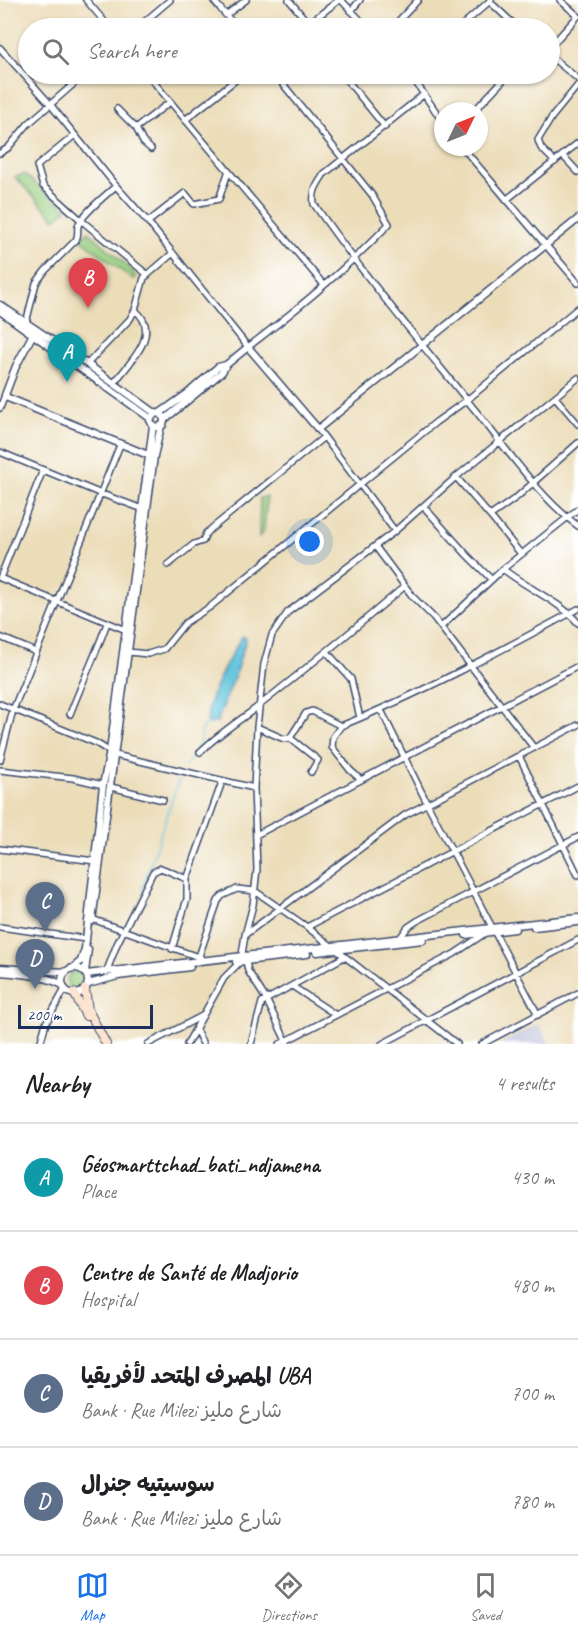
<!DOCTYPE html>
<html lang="en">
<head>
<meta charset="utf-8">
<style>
  body { margin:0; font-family:Caveat,"Playpen Sans Arabic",sans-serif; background:#f6f6f6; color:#202124 }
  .compass { position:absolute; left:434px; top:102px; width:54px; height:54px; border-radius:50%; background:#fff; box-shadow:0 2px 4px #0004; rotate:47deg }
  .scale { position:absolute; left:18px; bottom:15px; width:135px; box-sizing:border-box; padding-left:6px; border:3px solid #1b2f5e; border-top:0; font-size:16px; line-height:21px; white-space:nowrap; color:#1b2f5e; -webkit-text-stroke:4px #fff; paint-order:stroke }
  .you { position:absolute; left:310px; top:542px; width:21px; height:21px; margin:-15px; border:4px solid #fff; border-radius:50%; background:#1a73e8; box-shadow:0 0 0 9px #1a73e833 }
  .badge { display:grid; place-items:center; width:39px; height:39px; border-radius:50%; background:#1a73e8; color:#fff; font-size:20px; font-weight:700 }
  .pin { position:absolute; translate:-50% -50px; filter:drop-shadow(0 2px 3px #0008) }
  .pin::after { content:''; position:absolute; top:32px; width:21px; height:18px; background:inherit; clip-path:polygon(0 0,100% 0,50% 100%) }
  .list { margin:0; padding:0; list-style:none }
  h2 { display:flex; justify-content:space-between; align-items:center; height:78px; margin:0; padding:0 24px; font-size:26px }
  h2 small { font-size:20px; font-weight:400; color:#757577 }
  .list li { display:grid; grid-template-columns:39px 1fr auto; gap:18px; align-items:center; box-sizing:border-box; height:108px; padding:0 24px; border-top:2px solid #e0e0e0 }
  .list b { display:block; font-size:22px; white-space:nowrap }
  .list p { margin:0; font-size:20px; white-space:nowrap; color:#757577 }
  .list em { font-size:20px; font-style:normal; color:#757577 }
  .icon { flex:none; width:33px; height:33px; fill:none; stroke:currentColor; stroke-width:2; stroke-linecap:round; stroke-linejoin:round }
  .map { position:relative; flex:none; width:578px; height:1044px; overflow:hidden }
  .search { position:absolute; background:#fff; box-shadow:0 2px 4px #0004; left:18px; right:18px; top:18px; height:66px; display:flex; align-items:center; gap:15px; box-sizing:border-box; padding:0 21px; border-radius:33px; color:#757577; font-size:22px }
  .sheet { height:510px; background:#fff }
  nav { display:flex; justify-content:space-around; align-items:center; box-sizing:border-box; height:84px; border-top:2px solid #e0e0e0; background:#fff; font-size:16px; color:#757577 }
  nav a { display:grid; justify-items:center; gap:3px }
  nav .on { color:#1a73e8 }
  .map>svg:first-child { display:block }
  .industrial { fill:#c0c2dd }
  .green { fill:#97cd7e; stroke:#597e6e; stroke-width:1.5 }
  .water { fill:#5dc2db; stroke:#3c789c; stroke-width:1.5 }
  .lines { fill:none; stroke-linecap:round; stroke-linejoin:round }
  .stream { stroke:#5dc2db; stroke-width:1.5 }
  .minor-casing { stroke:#3a496c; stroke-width:8 }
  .tertiary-casing { stroke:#3a496c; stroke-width:9 }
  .secondary-casing { stroke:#3a496c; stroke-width:10 }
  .minor { stroke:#fff; stroke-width:5 }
  .tertiary { stroke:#fff; stroke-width:6 }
  .secondary { stroke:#fde4d1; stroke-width:8 }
</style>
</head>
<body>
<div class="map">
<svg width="578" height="1044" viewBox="0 0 578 1044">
  <rect width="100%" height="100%" fill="#fff"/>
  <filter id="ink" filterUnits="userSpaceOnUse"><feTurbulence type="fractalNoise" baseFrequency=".0167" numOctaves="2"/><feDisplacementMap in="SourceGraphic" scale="12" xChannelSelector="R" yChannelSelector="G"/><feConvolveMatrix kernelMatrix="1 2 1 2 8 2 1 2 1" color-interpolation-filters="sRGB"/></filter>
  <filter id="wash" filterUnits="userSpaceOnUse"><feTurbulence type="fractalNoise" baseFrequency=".008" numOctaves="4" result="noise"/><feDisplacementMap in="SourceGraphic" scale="24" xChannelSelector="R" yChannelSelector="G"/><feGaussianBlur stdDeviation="1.35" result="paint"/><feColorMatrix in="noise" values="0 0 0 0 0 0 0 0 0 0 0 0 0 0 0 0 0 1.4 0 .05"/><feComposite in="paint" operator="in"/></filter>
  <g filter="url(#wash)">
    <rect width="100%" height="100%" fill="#ecddb9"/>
    <!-- industrial -->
    <path class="industrial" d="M539,1024l11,20h-50z"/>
    <!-- green -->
    <path class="green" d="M24,174l43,35 -12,10 -40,-42z
      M88,231l44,39 4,8 -4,1 -51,-40z
      M267,497l-3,33 -5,7 1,-39z
      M67 981a9 9 0 1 1 18 0a9 9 0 1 1-18 0Z"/>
    <!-- water -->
    <path class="water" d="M244,636l2,3 -12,39 -17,44 -8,2c-9,-16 23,-71 33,-87z"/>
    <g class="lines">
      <!-- stream -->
      <path class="stream" d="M185,767c5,-7 11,-15 14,-22 4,-10 -2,-13 8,-23
        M142,889l37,-110"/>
    </g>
  </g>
  <g filter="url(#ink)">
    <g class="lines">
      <defs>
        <path id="minor" d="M86,0l24,28
          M213,0l24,28
          M289,0l20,24
          M341,0l27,28
          M560,0l18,16
          M489,1l29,27
          M351,11l9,-11
          M226,15l20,-15
          M137,28l33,-28
          M303,28l36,-28
          M392,28l26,-28
          M459,28l32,-28
          M550,47l28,-31
          M0,48l50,56 66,82 32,36 100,125c50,-38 98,-78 141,-123l-17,-29 -97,-121
          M550,56l28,23
          M147,74l177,211
          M345,74l1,5 39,48
          M410,74l33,48
          M423,95l-99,79c-7,11 -12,17 -10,30 50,72 106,138 161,206 31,38 64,87 103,116
          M117,109l19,19 34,-26
          M474,111l35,-37
          M185,120l58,-46
          M136,128l7,14 8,7
          M75,135l-38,31 6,20 39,35 66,54
          M462,147l116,136
          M0,153l8,-5 20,-24 57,-50
          M563,156l15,16
          M555,162l-14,-14 -3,-8 14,-23 26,-32
          M506,200l72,-57
          M148,222l37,-29 9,11 25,-5 9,-26
          M26,323l10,-40 9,-12 31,-31c3,-6 1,-9 2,-14 4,-12 28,-31 38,-40
          M87,364l43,-45 5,-9 9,-32 29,-25
          M114,383c15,-20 49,-50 21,-73
          M555,397l23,27
          M0,408l5,-13
          M318,429l77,102
          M0,452l99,41 44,16
          M456,477l34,39 27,-19 61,-54
          M424,507l43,48 24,24
          M490,516l31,38
          M375,546l38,51 21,21 100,130
          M168,565l26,-21 9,-3 3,-8 118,-96
          M503,569l75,-60
          M0,578l126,52
          M0,578l43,-108
          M441,627l62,-58c22,18 58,33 75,54
          M0,637l36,15
          M128,652l20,2 16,-5 21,-26 25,-16 226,-185 31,-22 111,-92
          M327,652l24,27 9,39
          M0,704l96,39 19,12 139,33
          M381,710l46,93 111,212
          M70,714c12,-31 26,-60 37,-91
          M341,726l-8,11 -1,10 18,23 10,9
          M257,727l27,12 6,-1 16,-25 6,-2 29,15c81,-33 159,-75 237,-117
          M290,738l28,22 -7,12
          M200,752c20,-20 44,-34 65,-51 48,-38 94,-76 140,-115
          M519,756l59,119
          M0,760l13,-50 107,-265
          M0,770l73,8 30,7
          M111,787l52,13
          M256,835l322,-169
          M0,849l95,12
          M92,919l109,39
          M0,927l86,12
          M307,927l271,-141
          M246,934l159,-119 173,-90
          M400,938l8,-11 9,-6 161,-84
          M172,949l15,-50v-20l35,-97
          M246,961l2,10 18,28 21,44
          M197,962l21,-61 4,-5 15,-7 18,2 52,36 150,117
          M106,973l11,-29 36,-72 8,-4 26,11
          M292,986l44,29
          M196,1030l7,14
          M40,1044l6,-21 19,-34
          M148,1044l54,-28
          M187,1044l37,-66 17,-17 4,-26 8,-30 4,-36 -3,-81 3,-61 7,-63 8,-29 16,-23 107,-81 61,-54 122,-99
          M251,1044l11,-42 82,-45
          M280,1044l174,-90 30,-20
          M382,1044l196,-104
          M482,1044l96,-51"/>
        <path id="tertiary" d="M0,305l87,59 68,49
          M0,311l150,107
          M33,334l-17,32 -11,29 3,3 140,57
          M160,413l27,-19 31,-27 8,-2 22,-18 70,82 260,-210
          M164,420l58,-48 4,-7
          M92,921l62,-465 7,-30
          M534,927l44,-5
          M466,935l49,-6
          M317,952l106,-12
          M236,962l71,-8
          M0,968l66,4
          M73,968l8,-7 4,-12 18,-164 7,-34 43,-325 -3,-6 5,-7 7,1 2,6 -1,5 -6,2 -4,-1
          M62 981a13 13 0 1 1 26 0a13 13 0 1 1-26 0Z
          M0,972c22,2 43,3 63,13
          M85,972l3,-23
          M86,974l492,-56
          M88,984l30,-8 72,-9"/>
        <path id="secondary" d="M85,989l3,21 18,34
          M74,993l12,23"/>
      </defs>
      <!-- minor casing -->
      <use href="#minor" class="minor-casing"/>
      <!-- tertiary casing -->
      <use href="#tertiary" class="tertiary-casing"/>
      <!-- secondary casing -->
      <use href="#secondary" class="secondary-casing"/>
      <!-- minor -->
      <use href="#minor" class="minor"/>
      <!-- tertiary -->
      <use href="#tertiary" class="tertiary"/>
      <!-- secondary -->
      <use href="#secondary" class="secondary"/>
    </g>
  </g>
</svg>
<svg class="compass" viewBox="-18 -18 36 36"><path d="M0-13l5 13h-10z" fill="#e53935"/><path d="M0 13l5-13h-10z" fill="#757577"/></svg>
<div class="scale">200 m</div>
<div class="you"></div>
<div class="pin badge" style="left:67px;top:382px;background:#0f9aa8">A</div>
<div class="pin badge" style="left:88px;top:308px;background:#e0444e">B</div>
<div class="pin badge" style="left:45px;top:932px;background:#5c6f8a">C</div>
<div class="pin badge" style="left:35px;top:989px;background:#5c6f8a">D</div>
<div class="search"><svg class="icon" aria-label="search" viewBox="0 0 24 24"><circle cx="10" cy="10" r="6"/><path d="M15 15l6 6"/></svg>Search here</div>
</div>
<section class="sheet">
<h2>Nearby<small>4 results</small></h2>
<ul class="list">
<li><span class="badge" style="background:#0f9aa8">A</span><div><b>Géosmarttchad_bati_ndjamena</b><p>Place</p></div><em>430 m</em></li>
<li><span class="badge" style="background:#e0444e">B</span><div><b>Centre de Santé de Madjorio</b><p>Hospital</p></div><em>480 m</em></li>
<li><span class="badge" style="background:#5c6f8a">C</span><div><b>المصرف المتحد لأفريقيا UBA</b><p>Bank · Rue Milezi شارع مليز</p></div><em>700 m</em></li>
<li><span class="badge" style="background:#5c6f8a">D</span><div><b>سوسيتيه جنرال</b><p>Bank · Rue Milezi شارع مليز</p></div><em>780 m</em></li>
</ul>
</section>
<nav>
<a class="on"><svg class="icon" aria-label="map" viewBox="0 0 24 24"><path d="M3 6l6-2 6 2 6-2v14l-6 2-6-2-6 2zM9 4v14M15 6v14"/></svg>Map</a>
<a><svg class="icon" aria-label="directions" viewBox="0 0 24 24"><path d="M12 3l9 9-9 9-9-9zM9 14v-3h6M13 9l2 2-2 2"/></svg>Directions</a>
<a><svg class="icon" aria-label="saved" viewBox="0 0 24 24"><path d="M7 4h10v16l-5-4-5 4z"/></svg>Saved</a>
</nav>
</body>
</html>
